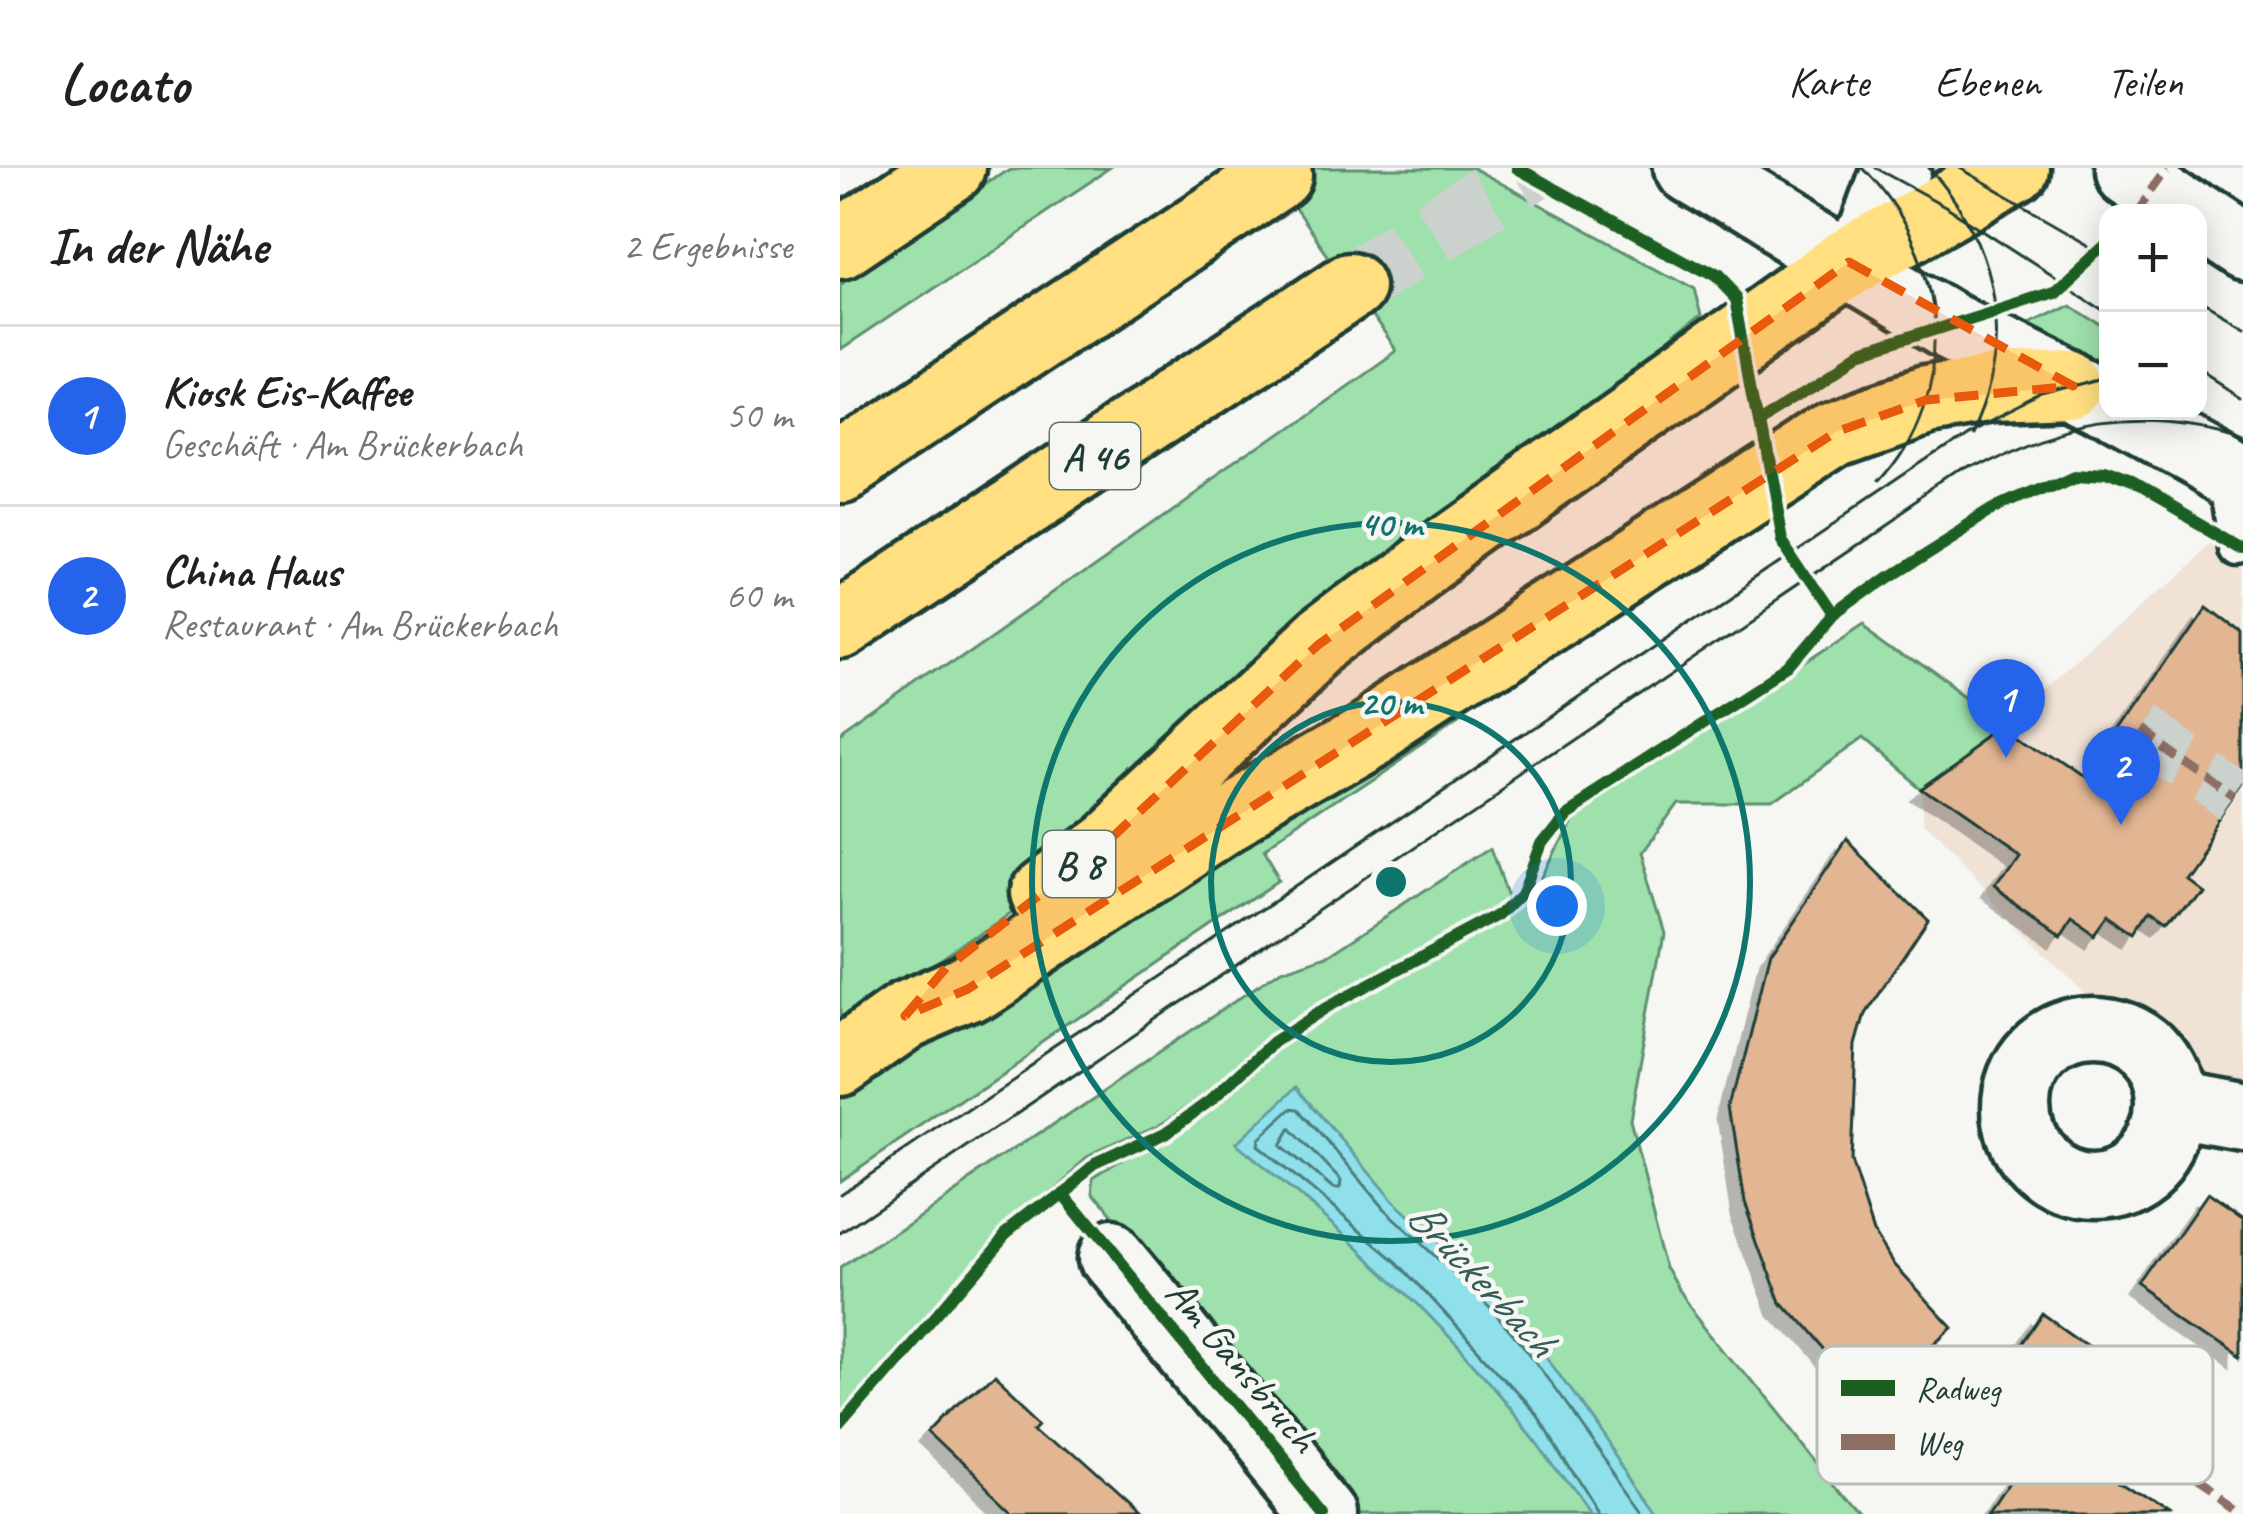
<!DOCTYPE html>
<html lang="de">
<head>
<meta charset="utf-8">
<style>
  body { margin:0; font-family:Caveat,sans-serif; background:#f6f6f6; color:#202124 }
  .controls { position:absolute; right:36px; top:36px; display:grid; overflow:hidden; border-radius:24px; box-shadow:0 6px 30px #0003 }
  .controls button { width:108px; height:108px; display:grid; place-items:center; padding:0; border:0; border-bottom:3px solid #e0e0e0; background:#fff; color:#202124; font:60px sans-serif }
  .you { position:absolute; left:717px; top:738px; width:42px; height:42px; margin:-30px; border:9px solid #fff; border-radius:50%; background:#1a73e8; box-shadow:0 0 0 18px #1a73e833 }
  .badge { display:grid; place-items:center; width:78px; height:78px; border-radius:50%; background:#2563eb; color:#fff; font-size:39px; font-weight:700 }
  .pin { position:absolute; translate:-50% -99px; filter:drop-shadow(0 3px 6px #0008) }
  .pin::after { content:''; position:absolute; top:63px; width:42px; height:36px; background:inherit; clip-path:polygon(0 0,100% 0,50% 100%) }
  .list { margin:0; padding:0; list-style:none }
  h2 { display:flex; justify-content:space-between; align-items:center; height:156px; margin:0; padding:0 48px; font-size:51px }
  h2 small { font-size:39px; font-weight:400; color:#757577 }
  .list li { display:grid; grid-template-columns:78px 1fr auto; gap:36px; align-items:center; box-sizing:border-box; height:180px; padding:0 48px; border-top:3px solid #e0e0e0 }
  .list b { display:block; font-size:45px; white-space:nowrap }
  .list p { margin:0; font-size:39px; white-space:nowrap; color:#757577 }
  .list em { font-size:39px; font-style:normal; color:#757577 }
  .map { position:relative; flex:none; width:1403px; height:1346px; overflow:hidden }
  header { display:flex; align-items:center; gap:72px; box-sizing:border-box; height:168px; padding:0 60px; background:#fff; border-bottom:3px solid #e0e0e0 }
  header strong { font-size:57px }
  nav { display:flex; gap:66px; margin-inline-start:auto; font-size:42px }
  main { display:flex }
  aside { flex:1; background:#fff }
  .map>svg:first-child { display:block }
  .built { fill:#f0e3d6 }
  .green { fill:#9ee1ac; stroke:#5e8f70; stroke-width:3 }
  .water { fill:#90e0eb; stroke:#639fa2; stroke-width:3 }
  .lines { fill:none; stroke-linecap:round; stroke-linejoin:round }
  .shore { stroke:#4c7e7d; stroke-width:3 }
  .building { fill:#e2b693; stroke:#1f3d34; stroke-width:3; filter:url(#shadow) }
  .pedestrian-tunnel { stroke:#cbd1cc; stroke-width:54; stroke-dasharray:54 27; stroke-linecap:butt }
  .motorway-tunnel { stroke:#cbd1cc; stroke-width:66; stroke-dasharray:66 33; stroke-linecap:butt }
  .service-casing { stroke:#1f3d34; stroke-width:45 }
  .minor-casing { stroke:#1f3d34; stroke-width:75 }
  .secondary-casing { stroke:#1f3d34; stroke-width:75 }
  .primary-casing { stroke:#1f3d34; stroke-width:75 }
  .motorway-casing { stroke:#1f3d34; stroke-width:75 }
  .service { stroke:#f6f6f2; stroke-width:36 }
  .minor { stroke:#f6f6f2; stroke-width:66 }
  .secondary { stroke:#f6f6f2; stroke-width:66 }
  .primary { stroke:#ffdf80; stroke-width:66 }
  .motorway { stroke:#ffdf80; stroke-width:66 }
  .tram { stroke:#1f3d34; stroke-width:3 }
  .quiet { stroke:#8d6e63; stroke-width:9; stroke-dasharray:18 9; stroke-linecap:butt }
  .cycleway-casing { stroke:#f6f6f2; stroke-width:20 }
  .cycleway { stroke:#1b5e20; stroke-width:12 }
  .marked { fill:#e8590c; fill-opacity:0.2; stroke:#e8590c; stroke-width:9; stroke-dasharray:24 15; stroke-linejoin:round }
  .ring { fill:none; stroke:#0f766e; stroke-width:6 }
  .labels { text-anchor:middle; stroke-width:9; stroke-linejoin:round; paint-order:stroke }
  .shield { fill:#f6f6f2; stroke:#60746d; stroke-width:3 }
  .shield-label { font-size:39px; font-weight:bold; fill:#1f3d34 }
  .street-label { font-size:42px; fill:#1f3d34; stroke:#f6f6f2 }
  .water-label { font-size:45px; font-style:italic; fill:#365e59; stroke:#f6f6f2 }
  .key { fill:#f6f6f2; stroke:#b6beb9; stroke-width:3 }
  .key-label { font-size:33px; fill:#1f3d34 }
  .centre { fill:#0f766e; stroke:#f6f6f2; stroke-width:6 }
  .ring-label { font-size:36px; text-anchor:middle; font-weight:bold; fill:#0f766e; stroke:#f6f6f2; stroke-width:9; stroke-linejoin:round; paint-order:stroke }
</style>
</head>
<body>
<header>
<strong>Locato</strong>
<nav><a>Karte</a><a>Ebenen</a><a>Teilen</a></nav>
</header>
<main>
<aside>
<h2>In der Nähe<small>2 Ergebnisse</small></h2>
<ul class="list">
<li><span class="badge">1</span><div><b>Kiosk Eis-Kaffee</b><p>Geschäft · Am Brückerbach</p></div><em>50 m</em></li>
<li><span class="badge">2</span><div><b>China Haus</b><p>Restaurant · Am Brückerbach</p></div><em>60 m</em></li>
</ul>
</aside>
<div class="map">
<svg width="1403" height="1346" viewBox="0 0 1403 1346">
  <defs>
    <filter id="shadow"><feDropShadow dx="-11" dy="11" stdDeviation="0" flood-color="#0004"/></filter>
  </defs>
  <rect width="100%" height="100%" fill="#f6f6f2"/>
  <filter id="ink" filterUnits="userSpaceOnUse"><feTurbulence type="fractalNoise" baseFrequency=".00833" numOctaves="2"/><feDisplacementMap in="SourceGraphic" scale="24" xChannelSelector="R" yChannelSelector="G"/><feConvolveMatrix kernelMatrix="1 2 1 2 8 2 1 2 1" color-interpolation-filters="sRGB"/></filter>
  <g filter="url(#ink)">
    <!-- built -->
    <path class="built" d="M1403,342v607l-102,-71 -222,-217v-41l88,-63z"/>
    <!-- green -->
    <path class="green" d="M169,0h103l-272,182v-66z
      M426,0h207l221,120 7,31 -180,146 -472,421 -209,145v-289l555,-391z
      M1229,136l39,24v32l-16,3 -70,-36z
      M1025,455l142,102 -88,63 -57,-48 -90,64h-96l-36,49 24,78 -34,188 39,150 13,24 177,221h-511l-256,-318 2,-15 126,-78 65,-62 230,-132 19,-16 38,-76z
      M625,550l-203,136 17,28 -439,299v-88l552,-342z
      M652,679l19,52 -242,138 -62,56 -44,30 -76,35 -84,73 -163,192v-155l441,-298 49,-16z"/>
    <!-- water -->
    <path class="water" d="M457,919l96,114 106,97 36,43 123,173h-69c-96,-150 -217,-260 -353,-371z"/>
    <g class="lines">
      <!-- shore -->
      <path class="shore" d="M451,960l50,53 -1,8h-7l-52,-44z
        M758,1346l-61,-100 -139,-152 -140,-117 1,-7 33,-30 8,1 84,100 106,98 36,42 118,165"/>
    </g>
    <!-- building -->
    <path class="building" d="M1365,437l38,29v153l-61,87 15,11 -31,42 -14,-10 -13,20 -27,-18 -13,18 -26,-18 -11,16 -69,-48 22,-32 -96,-67 88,-63 78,54z
      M1008,673l80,78 -63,94 -9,32 -5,116 23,71 21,33 58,63 -85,76 -85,-100 -38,-102 -15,-94 38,-150z
      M1366,1027l37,26v135l-101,-69z
      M1203,1146l54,38 -45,67 58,40 -7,11 67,44h-183l35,-52 -55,-37z
      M154,1205l49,46 -5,5 100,90h-124l-81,-77z"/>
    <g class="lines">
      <!-- pedestrian-tunnel -->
      <path class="pedestrian-tunnel" d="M1300,564l95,67"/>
      <!-- motorway-tunnel -->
      <path class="motorway-tunnel" d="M510,118l181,-118"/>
      <defs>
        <path id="service" d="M1376,301l13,16 9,61"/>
        <path id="minor" d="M1176 939a77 77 0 1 1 154 0a77 77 0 1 1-154 0Z
          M1331,936l72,13
          M272,1090l211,256"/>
        <path id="secondary" d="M846,0l262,157 160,79
          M1284,0l67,45
          M1358,50l45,30
          M1009,94l24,-28 24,-66
          M1281,243l122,67"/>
        <path id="primary" d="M0,76l113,-76
          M201,726l64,-50 213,-199 99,-76 432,-307 166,-94
          M0,894l65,-46 63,-27 253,-168 147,-85 468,-304 90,-32 64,-11 83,-3"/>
        <path id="motorway" d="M0,298l438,-290
          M0,457l510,-339"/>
      </defs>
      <!-- service casing -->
      <use href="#service" class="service-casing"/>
      <!-- minor casing -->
      <use href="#minor" class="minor-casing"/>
      <!-- secondary casing -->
      <use href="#secondary" class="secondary-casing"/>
      <!-- primary casing -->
      <use href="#primary" class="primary-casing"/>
      <!-- motorway casing -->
      <use href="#motorway" class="motorway-casing"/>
      <!-- service -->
      <use href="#service" class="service"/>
      <!-- minor -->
      <use href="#minor" class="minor"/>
      <!-- secondary -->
      <use href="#secondary" class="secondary"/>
      <!-- primary -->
      <use href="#primary" class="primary"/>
      <!-- motorway -->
      <use href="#motorway" class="motorway"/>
      <!-- tram -->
      <path class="tram" d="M1022,0c85,85 101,224 15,316
        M1035,0l72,39 161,104
        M1089,0c69,76 87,174 41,268
        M1120,0l148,85
        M1358,137l45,26
        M1358,202l45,29
        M0,1026l1126,-759 78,-39 64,-17
        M0,1065l1128,-762c92,-50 173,-66 275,-35"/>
      <!-- quiet -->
      <path class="quiet" d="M1295,45l32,-45
        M1300,564l95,67
        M1248,1240l155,105"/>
      <defs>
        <path id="cycleway" d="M677,0l197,108 22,23 44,239 52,78
          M918,250l103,-65 192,-61 55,-51
          M220,1025l263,321
          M0,1260l167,-193 88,-69 71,-33 45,-33 62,-58 54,-35 173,-92 23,-23 19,-51 23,-29 223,-144 44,-52 56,-41 113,-71 70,-32 32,2 28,10 112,65"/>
      </defs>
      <!-- cycleway casing -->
      <use href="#cycleway" class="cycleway-casing"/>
      <!-- cycleway -->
      <use href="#cycleway" class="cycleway"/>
    </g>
  </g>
  <!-- marked area -->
  <path class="marked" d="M1009,94l224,124 -147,14 -90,32 -868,557 -63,27 41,-48 159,-124 213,-199z"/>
  <!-- distance rings -->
  <g class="ring">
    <circle cx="551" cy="714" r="180"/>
    <circle cx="551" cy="714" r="359"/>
  </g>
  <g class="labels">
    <!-- shield labels -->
    <g class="shield">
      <rect x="210" y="255" width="90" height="66" rx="9"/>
      <rect x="203" y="663" width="72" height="66" rx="9"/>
    </g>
    <g class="shield-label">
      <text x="255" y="302">A 46</text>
      <text x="239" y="710">B 8</text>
    </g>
    <!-- street labels -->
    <g class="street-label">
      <text transform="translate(403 1197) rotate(50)" y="15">Am Gansbruch</text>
    </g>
    <!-- water labels -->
    <g class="water-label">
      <text transform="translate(643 1109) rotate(47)" y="16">Brückerbach</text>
    </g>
  </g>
  <!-- legend -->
  <rect x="977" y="1178" width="396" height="138" rx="18" class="key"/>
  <rect x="1001" y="1212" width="54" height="16" fill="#1b5e20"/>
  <rect x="1001" y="1266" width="54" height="16" fill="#8d6e63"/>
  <g class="key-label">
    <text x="1076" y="1232">Radweg</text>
    <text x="1076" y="1286">Weg</text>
  </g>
  <circle cx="551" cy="714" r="18" class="centre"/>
  <g class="ring-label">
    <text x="551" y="368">40 m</text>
    <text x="551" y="547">20 m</text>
  </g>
</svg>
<div class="controls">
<button>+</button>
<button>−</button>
</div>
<div class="you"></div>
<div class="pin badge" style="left:1166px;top:590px">1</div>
<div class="pin badge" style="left:1281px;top:657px">2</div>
</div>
</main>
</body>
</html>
